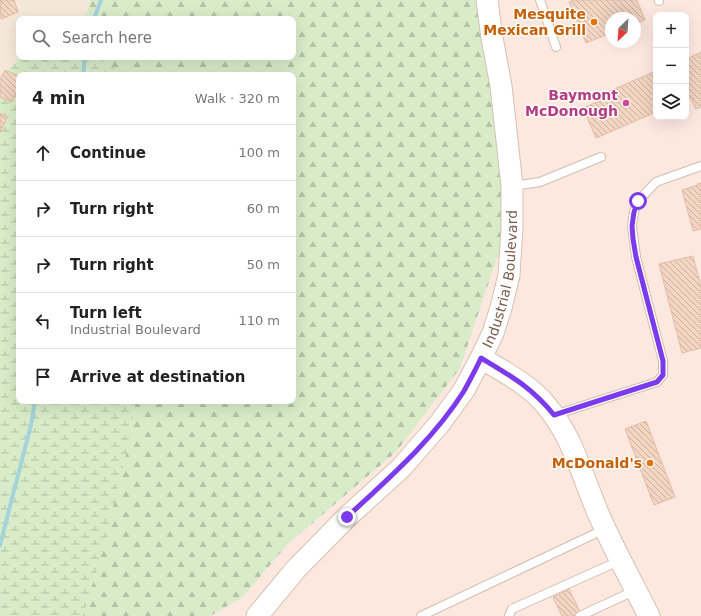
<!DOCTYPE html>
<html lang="en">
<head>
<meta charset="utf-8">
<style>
  body { margin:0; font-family:"DejaVu Sans",sans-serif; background:#f6f6f6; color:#222 }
  .controls { position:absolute; right:12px; top:12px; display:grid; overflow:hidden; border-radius:8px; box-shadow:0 4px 16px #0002 }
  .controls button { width:36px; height:36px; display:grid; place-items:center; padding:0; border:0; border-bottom:1px solid #e0e0e0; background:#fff; color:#222; font:20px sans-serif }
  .compass { position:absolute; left:605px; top:12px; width:36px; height:36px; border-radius:50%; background:#fff; box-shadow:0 4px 16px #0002; rotate:205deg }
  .stop { position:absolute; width:12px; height:12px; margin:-9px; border:3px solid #7c3aed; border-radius:50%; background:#fff }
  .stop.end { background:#7c3aed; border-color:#fff; box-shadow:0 1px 4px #0008 }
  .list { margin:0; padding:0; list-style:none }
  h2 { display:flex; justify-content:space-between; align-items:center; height:52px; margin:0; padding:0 16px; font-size:17px }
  h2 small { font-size:13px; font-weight:400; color:#767676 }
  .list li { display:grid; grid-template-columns:26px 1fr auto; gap:12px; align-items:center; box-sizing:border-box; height:56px; padding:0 16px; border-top:1px solid #e0e0e0 }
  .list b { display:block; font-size:15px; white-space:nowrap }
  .list p { margin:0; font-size:13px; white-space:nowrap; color:#767676 }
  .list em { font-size:13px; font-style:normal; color:#767676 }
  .icon { flex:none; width:22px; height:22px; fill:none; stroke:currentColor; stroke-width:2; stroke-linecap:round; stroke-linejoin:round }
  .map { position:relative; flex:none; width:701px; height:616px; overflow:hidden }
  .search { position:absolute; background:#fff; box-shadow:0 4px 16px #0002; left:16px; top:16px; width:280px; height:44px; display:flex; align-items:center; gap:10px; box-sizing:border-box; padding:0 14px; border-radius:8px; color:#767676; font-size:15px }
  .panel { position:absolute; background:#fff; box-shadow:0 4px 16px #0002; left:16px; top:72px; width:280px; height:332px; border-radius:8px }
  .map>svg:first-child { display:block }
  .residential { fill:#f5e8da }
  .commercial { fill:#fde8e0; fill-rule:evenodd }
  .forest { fill:url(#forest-firs) }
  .wetland { fill:url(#wetland-marsh) }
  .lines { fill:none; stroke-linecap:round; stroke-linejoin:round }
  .stream { stroke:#a5d3da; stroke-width:4 }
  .building { fill:url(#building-back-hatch); stroke:#e6bba3 }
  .lane-casing { stroke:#d1beb0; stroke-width:10 }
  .secondary-casing { stroke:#d6c0b0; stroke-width:23 }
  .lane { stroke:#fff; stroke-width:8 }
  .secondary { stroke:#fff; stroke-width:21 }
  .route { stroke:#7c3aed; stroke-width:5 }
  .food-dot { fill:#e8710a; stroke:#fffaf3; stroke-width:1.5 }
  .hotel-dot { fill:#d1479c; stroke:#fffaf3; stroke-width:1.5 }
  .labels { text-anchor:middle; stroke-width:3; stroke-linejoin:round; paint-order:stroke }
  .food-label { font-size:14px; font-weight:bold; fill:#c56008; stroke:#fffaf3; text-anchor:end }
  .hotel-label { font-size:14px; font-weight:bold; fill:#b23c85; stroke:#fffaf3; text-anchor:end }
  .street-label { font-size:14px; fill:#7a5c4d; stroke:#fffaf3 }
</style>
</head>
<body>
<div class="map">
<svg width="701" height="616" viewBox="0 0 701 616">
  <defs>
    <pattern id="forest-firs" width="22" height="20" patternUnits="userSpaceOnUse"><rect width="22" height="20" fill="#d8ecc9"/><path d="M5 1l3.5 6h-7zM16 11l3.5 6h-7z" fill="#b4c2a5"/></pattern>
    <pattern id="wetland-marsh" width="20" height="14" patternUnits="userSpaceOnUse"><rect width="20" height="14" fill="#d8ecc9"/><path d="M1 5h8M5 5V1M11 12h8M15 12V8" fill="none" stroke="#b4c2a5"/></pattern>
    <pattern id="building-back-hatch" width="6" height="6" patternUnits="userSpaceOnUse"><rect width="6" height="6" fill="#f3d5c3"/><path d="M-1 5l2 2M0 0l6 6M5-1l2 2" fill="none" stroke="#cab0a1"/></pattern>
  </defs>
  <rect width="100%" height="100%" fill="#fdf6ec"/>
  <!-- residential -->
  <path class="residential" d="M0,0h90l-5,19h-66v38h57l-57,18 -19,148z"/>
  <!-- commercial -->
  <path class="commercial" d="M488,0h213v616h-491l33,-19 45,-53 108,-92zM656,15h30v102h-30zM611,18h24v24h-24z"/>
  <!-- forest -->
  <path class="forest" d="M90,0h398l18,231 -46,137 -64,84 -108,92 -45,53 -33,19h-210v-393l19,178h274v-326h-224l7,-18h217v-38h-208z"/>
  <!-- wetland -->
  <path class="wetland" d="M21,57h76l28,18h-106v326h117l-11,59 -27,107 -15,49h-83v-534l11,-15z"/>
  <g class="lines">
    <!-- stream -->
    <path class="stream" d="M94,19l7,-19
      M83,75l2,-18
      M0,545l31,-120 4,-24"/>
  </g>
  <!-- building -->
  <path class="building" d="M0,0h14l4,12 -17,7z
    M574,0h63l8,20 -10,4v-6h-24v15l-25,10 -17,-41z
    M686,52l3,6 12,-6v55l-5,2 -6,-12 -4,2z
    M5,70l14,6v10l-7,16 -12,-5v-17z
    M656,71v41l-60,26 -13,-30 26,-11 -2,-5z
    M0,113l7,4 -7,16z
    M701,183v46l-8,2 -11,-41 16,-5 -1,-1z
    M693,256l8,30v62l-19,5 -23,-89z
    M646,421l29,76 -21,8 -29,-76z
    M569,589l13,27h-20l-9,-19z"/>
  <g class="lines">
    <defs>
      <path id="lane" d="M540,0l16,47
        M659,0v1
        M512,186l28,-4 61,-25
        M554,415l103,-33 6,-7v-14l-27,-104 -4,-31 2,-14 4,-11 18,-19 45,-16
        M421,616l184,-87
        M509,616l3,-7 109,-49
        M580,616l56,-26"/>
      <g id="secondary">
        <path d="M481,358c23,14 47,26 64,46 27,31 37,71 53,109 15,35 34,69 51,103"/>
        <path id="s1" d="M257,616l39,-47 51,-52 54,-49 39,-45 24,-33 17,-32 12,-25 8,-25 8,-33 3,-47v-42l-11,-100 -9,-48 -5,-38"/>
      </g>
    </defs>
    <!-- lane casing -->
    <use href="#lane" class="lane-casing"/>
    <!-- secondary casing -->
    <use href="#secondary" class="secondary-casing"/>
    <!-- lane -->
    <use href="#lane" class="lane"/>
    <!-- secondary -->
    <use href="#secondary" class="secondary"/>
  </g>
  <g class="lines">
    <!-- route -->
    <path class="route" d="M347,517c42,-39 86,-77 117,-126 6,-11 12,-22 17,-33 30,18 50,29 73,57l103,-33 6,-7v-14l-27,-104 -3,-18 -1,-13 2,-14 4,-11"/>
  </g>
  <!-- markers -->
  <g class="food-dot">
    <circle cx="594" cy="22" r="4"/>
    <circle cx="650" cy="463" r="4"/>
  </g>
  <circle class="hotel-dot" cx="626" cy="103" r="4"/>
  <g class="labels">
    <!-- food labels -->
    <g class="food-label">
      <text x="586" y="19">Mesquite<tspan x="586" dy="16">Mexican Grill</tspan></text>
      <text x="642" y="468">McDonald's</text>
    </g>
    <!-- hotel labels -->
    <g class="hotel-label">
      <text x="618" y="100">Baymont<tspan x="618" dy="16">McDonough</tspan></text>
    </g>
    <!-- street labels -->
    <g class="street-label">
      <text dy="5" stroke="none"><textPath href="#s1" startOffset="426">Industrial Boulevard</textPath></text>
    </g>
  </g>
</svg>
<div class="controls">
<button>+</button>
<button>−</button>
<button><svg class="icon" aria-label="layers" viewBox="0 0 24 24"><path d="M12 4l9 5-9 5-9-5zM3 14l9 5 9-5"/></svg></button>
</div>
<svg class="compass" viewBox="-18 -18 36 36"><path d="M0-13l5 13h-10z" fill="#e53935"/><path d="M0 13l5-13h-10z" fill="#767676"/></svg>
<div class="stop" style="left:638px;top:201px"></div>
<div class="stop end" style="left:347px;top:517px"></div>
<div class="search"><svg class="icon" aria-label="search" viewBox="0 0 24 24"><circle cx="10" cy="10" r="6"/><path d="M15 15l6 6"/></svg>Search here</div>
<section class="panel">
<h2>4 min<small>Walk · 320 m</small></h2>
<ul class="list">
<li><svg class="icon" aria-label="ahead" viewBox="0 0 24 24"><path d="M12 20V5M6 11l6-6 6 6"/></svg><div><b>Continue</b></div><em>100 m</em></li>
<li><svg class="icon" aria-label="right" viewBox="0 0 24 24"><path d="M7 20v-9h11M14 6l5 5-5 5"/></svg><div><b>Turn right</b></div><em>60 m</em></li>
<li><svg class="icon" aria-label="right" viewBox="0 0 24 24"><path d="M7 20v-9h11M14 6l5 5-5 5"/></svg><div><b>Turn right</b></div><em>50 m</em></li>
<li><svg class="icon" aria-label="left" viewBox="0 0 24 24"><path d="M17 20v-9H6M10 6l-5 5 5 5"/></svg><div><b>Turn left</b><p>Industrial Boulevard</p></div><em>110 m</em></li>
<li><svg class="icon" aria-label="arrive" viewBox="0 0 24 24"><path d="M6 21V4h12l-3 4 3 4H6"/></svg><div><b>Arrive at destination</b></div></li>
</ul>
</section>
</div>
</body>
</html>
